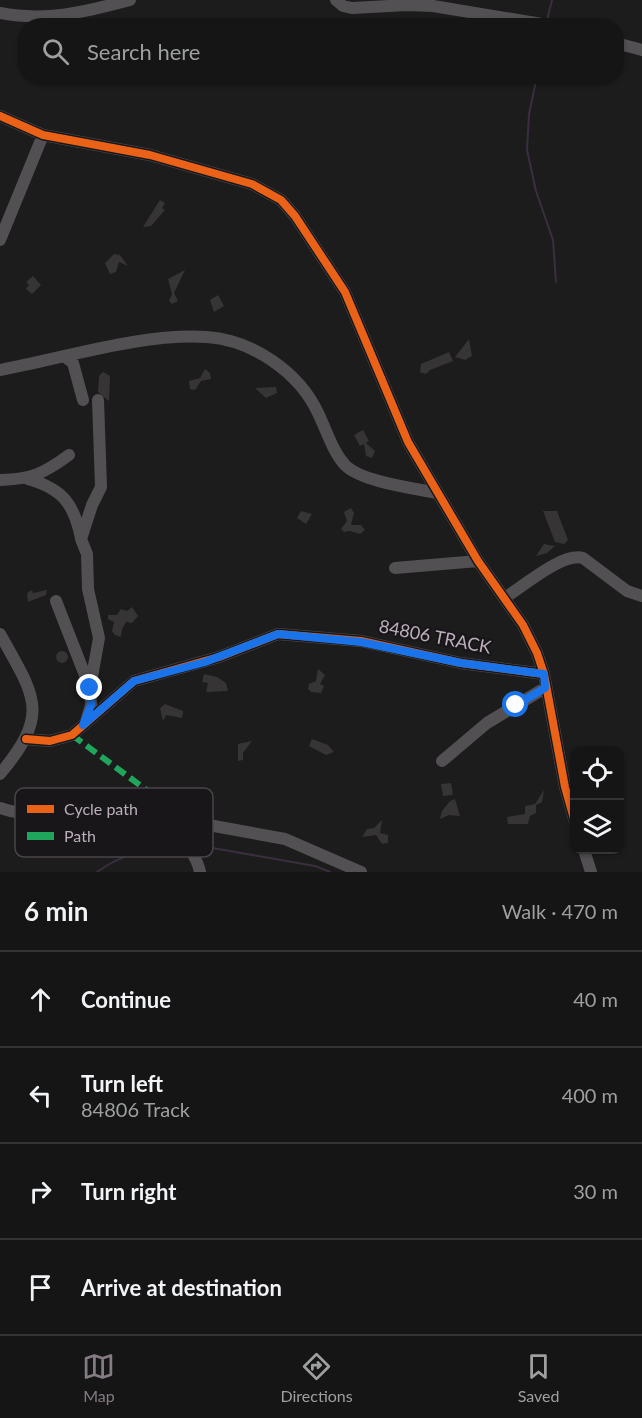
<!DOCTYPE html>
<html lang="en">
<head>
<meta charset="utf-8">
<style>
  body { margin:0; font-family:Lato,sans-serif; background:#1e1e1e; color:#f1f3f6 }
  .controls { position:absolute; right:18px; bottom:18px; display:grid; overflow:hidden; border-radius:12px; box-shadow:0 2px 4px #0004 }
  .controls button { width:54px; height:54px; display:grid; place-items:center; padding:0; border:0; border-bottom:2px solid #343434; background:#151515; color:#f1f3f6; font:30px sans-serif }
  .stop { position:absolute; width:18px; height:18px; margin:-14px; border:4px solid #1a73e8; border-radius:50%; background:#fff }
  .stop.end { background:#1a73e8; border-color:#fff; box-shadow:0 2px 6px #0008 }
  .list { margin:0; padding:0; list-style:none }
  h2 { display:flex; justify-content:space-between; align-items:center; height:78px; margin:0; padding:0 24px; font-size:26px }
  h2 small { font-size:20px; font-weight:400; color:#9d9fa0 }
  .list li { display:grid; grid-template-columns:39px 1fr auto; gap:18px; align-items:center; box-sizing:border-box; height:96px; padding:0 24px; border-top:2px solid #343434 }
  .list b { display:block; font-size:22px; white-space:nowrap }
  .list p { margin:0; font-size:20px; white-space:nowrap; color:#9d9fa0 }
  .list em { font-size:20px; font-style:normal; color:#9d9fa0 }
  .icon { flex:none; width:33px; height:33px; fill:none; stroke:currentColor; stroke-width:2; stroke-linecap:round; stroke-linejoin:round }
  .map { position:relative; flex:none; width:642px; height:872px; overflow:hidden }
  .search { position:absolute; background:#151515; box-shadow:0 2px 4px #0004; left:18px; right:18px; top:18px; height:66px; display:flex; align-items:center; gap:15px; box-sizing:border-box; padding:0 21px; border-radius:24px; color:#9d9fa0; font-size:22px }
  .sheet { height:462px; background:#151515 }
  nav { display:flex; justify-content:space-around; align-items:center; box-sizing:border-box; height:84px; border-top:2px solid #343434; background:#151515; font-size:16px; color:#9d9fa0 }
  nav a { display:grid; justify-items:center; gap:3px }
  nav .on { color:#847b84 }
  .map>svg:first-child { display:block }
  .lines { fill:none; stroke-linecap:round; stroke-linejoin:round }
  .stream { stroke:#3a2e3f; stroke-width:2 }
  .building { fill:#363435 }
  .minor { stroke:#535053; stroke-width:12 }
  .quiet { stroke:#20a55d; stroke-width:6; stroke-dasharray:12 6; stroke-linecap:butt }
  .cycleway-casing { stroke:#181618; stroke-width:11 }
  .cycleway { stroke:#ea6118; stroke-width:8 }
  .route { stroke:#1a73e8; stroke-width:8 }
  .labels { text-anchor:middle; stroke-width:4.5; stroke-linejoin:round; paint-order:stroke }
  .street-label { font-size:18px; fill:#bcaebc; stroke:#181618 }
  .key { fill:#181618; stroke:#494449; stroke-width:1.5 }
  .key-label { font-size:16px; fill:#bcaebc }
</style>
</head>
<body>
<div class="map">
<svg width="642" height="872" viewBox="0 0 642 872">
  <rect width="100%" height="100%" fill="#1c1c1c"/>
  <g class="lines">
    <!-- stream -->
    <path class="stream" d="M547,20l5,-20
      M537,76l-8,38 -2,36 9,41 17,49 3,42
      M207,847l108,19 15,6
      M97,872c26,-19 53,-24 84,-24"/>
  </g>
  <!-- building -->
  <path class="building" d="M160,200l5,3 -3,5 3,2 -14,16 -8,1z
    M114,254l6,1 8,11 -9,-4 -3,10 -6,2 -5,-11z
    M185,270l-11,23 4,8 -6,3 -3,-3 3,-7 -4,-15z
    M33,276l8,9 -9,9 -6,-5 3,-4 -3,-3z
    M218,295l6,11 -10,6 -4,-12z
    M469,339l3,17 -7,4 -10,-3z
    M449,352l4,9 -23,9 -4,4 -6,-2 1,-8z
    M205,369l5,4 1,6 -10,2 -6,9 -5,-1 -1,-8 11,-3z
    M103,372l7,4 -1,25 -11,-9 1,-16z
    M276,387l1,6 -11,5 -11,-10z
    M363,430l6,11 -3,2 9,8 -3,7 -6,-2 -2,-12 -4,2 -6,-11z
    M351,508l3,5 -3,12h10l4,5 -5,4 -10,-3 -6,1 -3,-3 6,-8 -3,-9z
    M301,511l11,3 -6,10 -9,-6z
    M543,511h14l11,29 -4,4 -9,-2z
    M544,544l11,2 -8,7 -11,3z
    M32,590l1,3 14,-3 -1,5 -18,7 -1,-9z
    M132,607l6,9 -6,7 -6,-1 -4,7 -1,8 -6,-2 -3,-4 2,-9 -6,-3v-4h9l4,-6 6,2z
    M56 657a6 6 0 1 1 12 0a6 6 0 1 1-12 0Z
    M318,669l7,6 -5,9 4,2 -3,7 -10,-1 -3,-3 1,-5 7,-3z
    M204,674l13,3 9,6 2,8 -22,1 2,-9 -6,-1z
    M165,704l18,7 -1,7 -16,-3 -3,6 -3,-13z
    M312,739l16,6 6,7 -8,3 -17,-9z
    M252,741l-9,12v7l-5,1v-17z
    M451,783l2,12 -10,1 -2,-12z
    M544,790l-2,12 -6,3v8l-6,3 -2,8h-20l-1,-7 18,-3v-8l10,-2z
    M455,799l5,17 -11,-1 -9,4 2,-8 8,-10z
    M382,820l-2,13 8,2v8l-6,1 -6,-9 -14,2 5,-8 7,-1z"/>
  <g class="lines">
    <!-- minor -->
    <path class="minor" d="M336,0l7,6 9,2 55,-3 26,1 121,20
      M0,13c46,9 85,-1 130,-13
      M616,43l26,7
      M0,116l43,19 107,20 102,29 29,16 14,16 50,76 63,150 70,119 45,64 14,28 7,21 21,113 9,32
      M0,240l43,-105
      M64,356l9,7 10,37
      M0,370c65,-12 141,-37 207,-33 45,3 92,35 111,76 8,16 15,40 28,53 17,16 67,22 91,27
      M28,479c35,10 46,25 53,59
      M0,480c32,-1 43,-6 69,-25
      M395,568l83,-7
      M504,598c19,-11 58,-46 79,-40l44,33 15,5
      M56,601l34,87 1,17 -5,17
      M0,634c35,63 51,79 0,140
      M90,688l9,-50 -11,-49 -1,-35 -6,-15 11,-34 9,-18 -3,-87
      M26,739l24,2 22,-6 62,-54 85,-24 59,-23 83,7 100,22 83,11
      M442,761l45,-38 58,-35
      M0,808c57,21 127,-28 177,25 10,11 20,24 23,39
      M166,808l26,14 93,17 76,33
      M584,850l7,22"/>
    <!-- quiet -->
    <path class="quiet" d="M72,735l88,65 6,8 4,18"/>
    <defs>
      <path id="cycleway" d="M0,116l43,19 107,20 102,29 29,16 14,16 50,76 63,150 70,119 45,64 14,28 7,21 21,113 9,32
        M26,739l24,2 22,-6 62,-54 85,-24 59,-23 83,7 100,22 83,11"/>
    </defs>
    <!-- cycleway casing -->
    <use href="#cycleway" class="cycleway-casing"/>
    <!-- cycleway -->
    <use href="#cycleway" class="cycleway"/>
  </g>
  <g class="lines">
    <!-- route -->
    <path class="route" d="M90,688l1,17 -8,20 51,-44 71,-19 73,-28 83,8 100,21 83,11 1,14 -29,17"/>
  </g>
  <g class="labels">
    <!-- street labels -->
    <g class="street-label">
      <text transform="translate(435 637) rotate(11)" y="6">84806 TRACK</text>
    </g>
  </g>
  <!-- legend -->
  <rect x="15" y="788" width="198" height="69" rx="9" class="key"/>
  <rect x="27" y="805" width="27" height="8" fill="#ea6118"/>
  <rect x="27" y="832" width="27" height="8" fill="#20a55d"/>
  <g class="key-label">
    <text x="64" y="815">Cycle path</text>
    <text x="64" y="842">Path</text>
  </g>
</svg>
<div class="controls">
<button><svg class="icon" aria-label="locate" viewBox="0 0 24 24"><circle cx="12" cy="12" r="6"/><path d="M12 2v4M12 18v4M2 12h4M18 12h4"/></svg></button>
<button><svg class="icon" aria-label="layers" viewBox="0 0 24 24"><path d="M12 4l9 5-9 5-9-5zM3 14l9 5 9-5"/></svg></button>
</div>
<div class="stop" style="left:516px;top:705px"></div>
<div class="stop end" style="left:90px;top:688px"></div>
<div class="search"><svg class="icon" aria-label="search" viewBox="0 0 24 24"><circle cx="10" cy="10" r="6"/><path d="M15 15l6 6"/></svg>Search here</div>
</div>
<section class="sheet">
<h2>6 min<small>Walk · 470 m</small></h2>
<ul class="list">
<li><svg class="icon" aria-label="ahead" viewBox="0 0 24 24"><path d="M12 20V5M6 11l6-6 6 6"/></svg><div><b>Continue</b></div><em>40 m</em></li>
<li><svg class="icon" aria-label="left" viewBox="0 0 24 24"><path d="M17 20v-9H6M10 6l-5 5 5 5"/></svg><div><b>Turn left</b><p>84806 Track</p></div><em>400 m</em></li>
<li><svg class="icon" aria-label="right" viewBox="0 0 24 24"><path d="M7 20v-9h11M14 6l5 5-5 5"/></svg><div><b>Turn right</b></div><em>30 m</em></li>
<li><svg class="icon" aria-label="arrive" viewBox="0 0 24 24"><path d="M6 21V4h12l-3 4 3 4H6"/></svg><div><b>Arrive at destination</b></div></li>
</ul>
</section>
<nav>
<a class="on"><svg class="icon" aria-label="map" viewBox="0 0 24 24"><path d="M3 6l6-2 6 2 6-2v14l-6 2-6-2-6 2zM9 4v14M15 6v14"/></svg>Map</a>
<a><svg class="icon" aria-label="directions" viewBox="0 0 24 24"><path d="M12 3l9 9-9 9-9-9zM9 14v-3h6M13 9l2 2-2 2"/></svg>Directions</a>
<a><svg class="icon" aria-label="saved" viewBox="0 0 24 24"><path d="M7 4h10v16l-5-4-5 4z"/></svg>Saved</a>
</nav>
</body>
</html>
